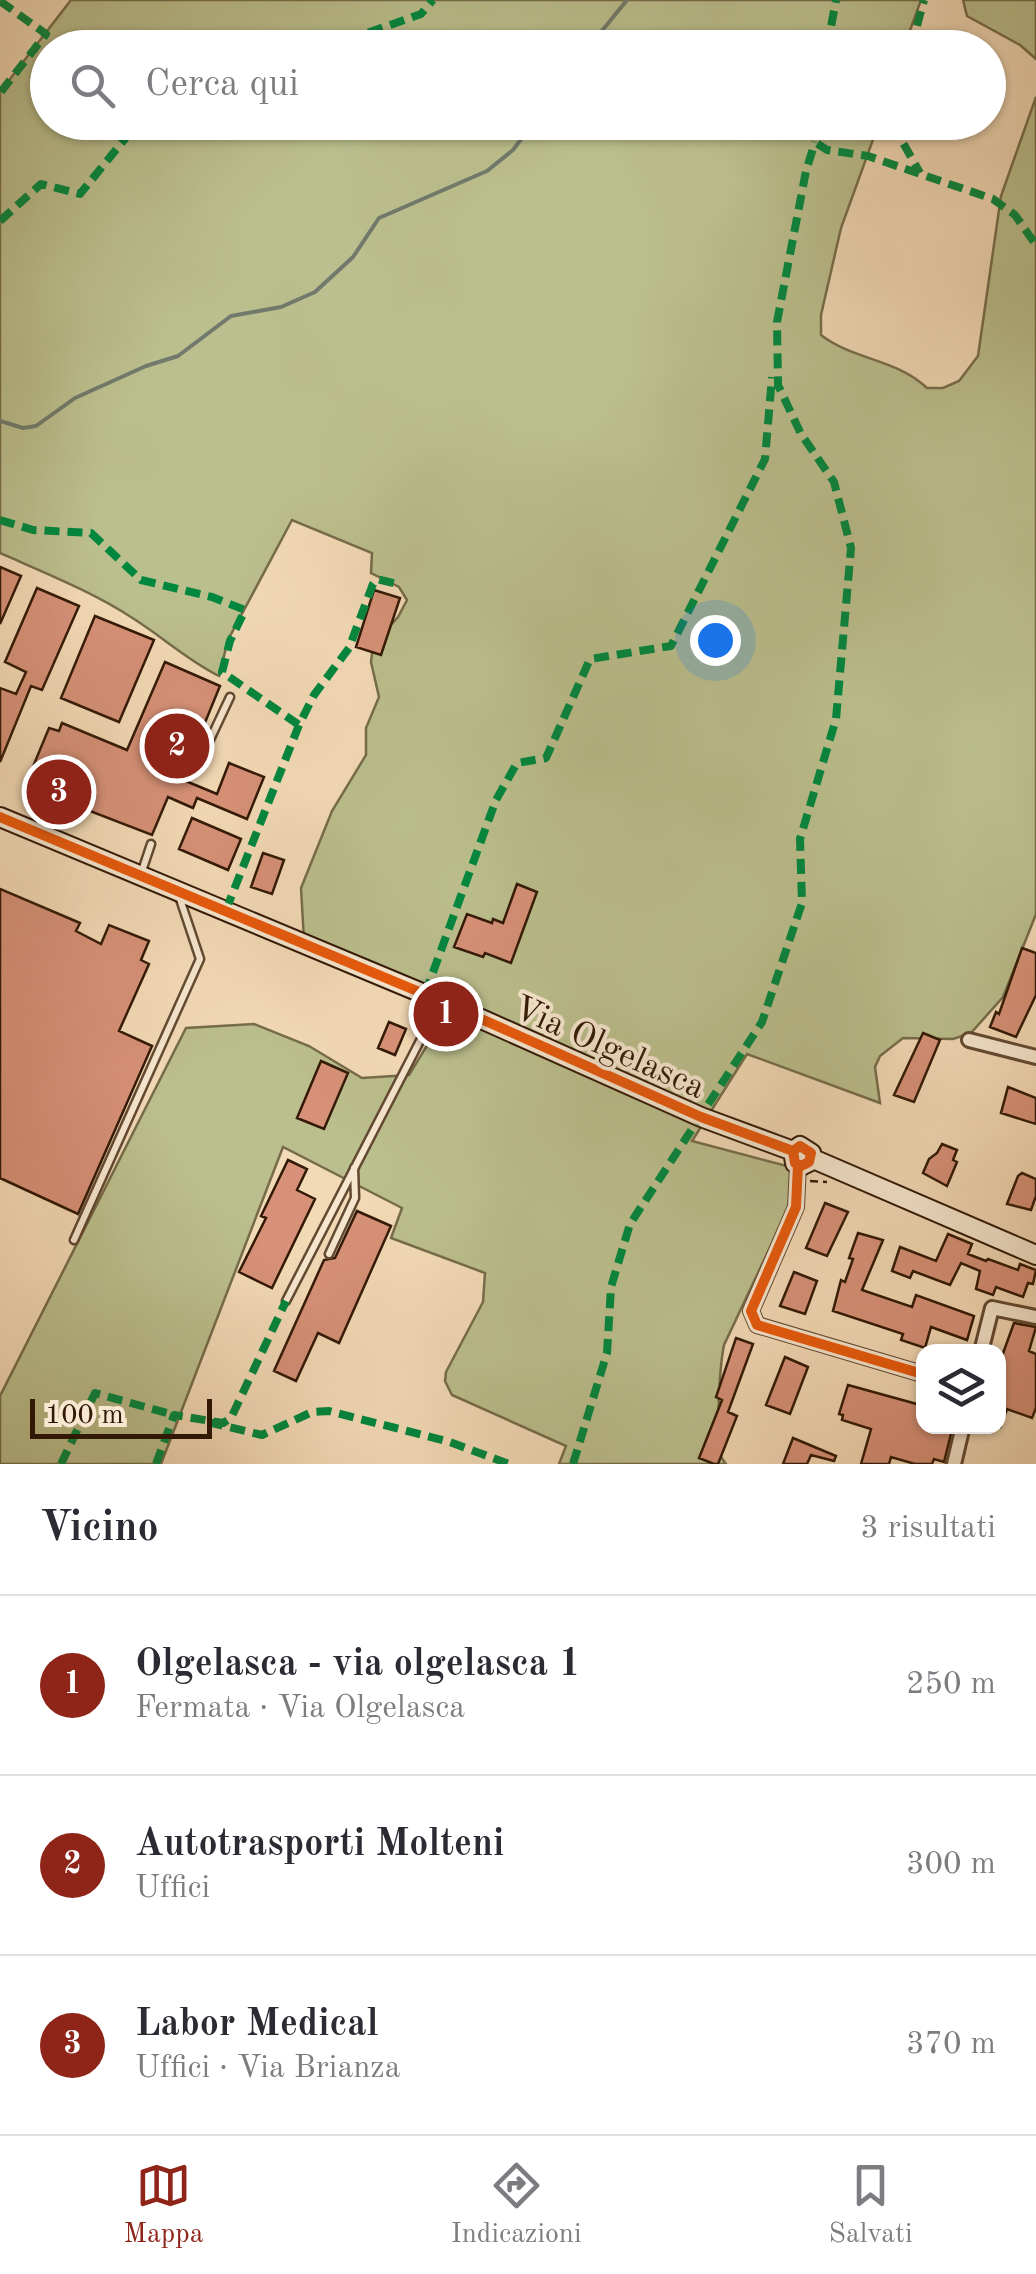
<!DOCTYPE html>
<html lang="it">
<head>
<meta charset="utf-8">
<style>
  body { margin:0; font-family:"Old Standard TT",serif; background:#f2f2f3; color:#2b2b33 }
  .controls { position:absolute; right:30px; bottom:30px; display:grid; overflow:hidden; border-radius:20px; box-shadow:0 2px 8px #0004 }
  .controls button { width:90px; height:90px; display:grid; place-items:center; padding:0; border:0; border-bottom:2px solid #e1e1e2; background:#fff; color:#2b2b33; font:50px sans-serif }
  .scale { position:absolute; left:30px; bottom:25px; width:182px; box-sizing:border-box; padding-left:10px; border:5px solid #321906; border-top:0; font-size:28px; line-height:35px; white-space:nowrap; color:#321906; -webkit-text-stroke:8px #f7e7d0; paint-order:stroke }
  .you { position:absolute; left:715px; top:640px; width:35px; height:35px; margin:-25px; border:8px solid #fff; border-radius:50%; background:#1a73e8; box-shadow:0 0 0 15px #1a73e833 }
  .badge { display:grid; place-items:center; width:65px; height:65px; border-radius:50%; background:#8f2418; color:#fff; font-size:32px; font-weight:700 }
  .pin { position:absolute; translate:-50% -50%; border:5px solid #fff; box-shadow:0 2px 10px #0006 }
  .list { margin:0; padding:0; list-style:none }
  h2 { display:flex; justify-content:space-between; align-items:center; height:130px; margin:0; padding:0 40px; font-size:42px }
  h2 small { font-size:32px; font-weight:400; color:#7c7c81 }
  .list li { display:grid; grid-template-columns:65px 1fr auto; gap:30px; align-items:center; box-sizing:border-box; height:180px; padding:0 40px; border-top:2px solid #e1e1e2 }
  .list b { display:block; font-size:38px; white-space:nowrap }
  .list p { margin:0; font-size:32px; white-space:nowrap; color:#7c7c81 }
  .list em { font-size:32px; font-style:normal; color:#7c7c81 }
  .icon { flex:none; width:55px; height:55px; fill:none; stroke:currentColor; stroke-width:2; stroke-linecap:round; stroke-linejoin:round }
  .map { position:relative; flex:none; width:1036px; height:1464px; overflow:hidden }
  .search { position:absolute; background:#fff; box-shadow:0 2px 8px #0004; left:30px; right:30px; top:30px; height:110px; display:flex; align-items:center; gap:25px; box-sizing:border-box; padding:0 35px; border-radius:55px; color:#7c7c81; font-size:38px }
  .sheet { height:670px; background:#fff }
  nav { display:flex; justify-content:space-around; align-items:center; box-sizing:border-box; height:140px; border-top:2px solid #e1e1e2; background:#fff; font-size:28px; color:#7c7c81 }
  nav a { display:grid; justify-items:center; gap:5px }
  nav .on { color:#8f2418 }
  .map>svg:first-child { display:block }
  .green { fill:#bbbf8d; stroke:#766c4a; stroke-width:2.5 }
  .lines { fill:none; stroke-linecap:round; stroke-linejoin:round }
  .stream { stroke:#717a6c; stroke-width:4 }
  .building { fill:#d79178; stroke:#321906; stroke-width:2.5 }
  .lane-casing { stroke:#624932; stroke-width:11 }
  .street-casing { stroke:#624932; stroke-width:18 }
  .secondary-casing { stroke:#321906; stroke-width:22 }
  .path { stroke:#321906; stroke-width:2.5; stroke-dasharray:8 5; stroke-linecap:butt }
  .lane { stroke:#f7e7d0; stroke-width:6 }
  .street { stroke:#f7e7d0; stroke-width:12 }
  .secondary { stroke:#f7e7d0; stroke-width:18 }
  .quiet { stroke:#00873e; stroke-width:8; stroke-dasharray:15 8; stroke-linecap:butt }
  .cycleway-casing { stroke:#f7e7d0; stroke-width:16 }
  .cycleway { stroke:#e8590c; stroke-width:10 }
  .labels { text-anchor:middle; stroke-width:8; stroke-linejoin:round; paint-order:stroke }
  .street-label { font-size:35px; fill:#321906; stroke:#f7e7d0 }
</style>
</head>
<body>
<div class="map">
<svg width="1036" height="1464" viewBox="0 0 1036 1464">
  <rect width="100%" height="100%" fill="#f3dab6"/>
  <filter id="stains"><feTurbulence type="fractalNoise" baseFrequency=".002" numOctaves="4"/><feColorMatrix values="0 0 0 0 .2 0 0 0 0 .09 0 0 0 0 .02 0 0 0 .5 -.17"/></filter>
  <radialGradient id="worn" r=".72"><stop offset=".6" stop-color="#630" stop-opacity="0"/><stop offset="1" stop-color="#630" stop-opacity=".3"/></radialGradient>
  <!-- green -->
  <path class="green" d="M71,0h850l-17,47 -856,1v74l831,1 -38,105 -20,87v20c32,25 76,24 106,53h16l16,-7 19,-25 23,-160 35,-99v817l-33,83 -32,36 -18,6 -50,-1 -23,18 -5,11 5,36 -133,-49 -55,87 114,30 -82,174c-7,34 -4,71 -8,105l10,14h-167l7,-18 -114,-51 -7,-14 1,-9 37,-70 2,-29 -94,-35 11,-30 -119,-61 -122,317h-161v-68l186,-368 68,-4 55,22 53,32 47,-3 36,-59 -5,-14 -136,-62 -3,-52 31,-77 34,-56v-27l13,-31 -8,-35 2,-17 25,-28 9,-17 -8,-13 -28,-14 1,-20 -80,-33 -64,120 -9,36c-32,-16 -55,-38 -85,-57 -41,-27 -89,-46 -134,-66v-461z
    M963,0h73v59l-16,-14 -53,-29z"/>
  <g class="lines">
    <!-- stream -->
    <path class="stream" d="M588,48l39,-48
      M0,421l23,7 13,-2 39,-28 71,-32 32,-10 53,-40 50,-9 34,-15 38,-35 26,-39 108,-47 26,-21 21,-28"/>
  </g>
  <!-- building -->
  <path class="building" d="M0,567l21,9 -21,48z
    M37,588l42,18 -37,84 -11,-4 -31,76v-74l16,6 10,-22 -21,-10z
    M374,590l26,8 -19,57 -25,-8z
    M95,616l59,24 -35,82 -58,-24z
    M165,662l55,24 -23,56 -14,-6 -12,27 9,4 -4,10 41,17 12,-31 35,14 -17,42 -50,-21 -4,10 -25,-11 -16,38 -127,-49 24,-58 10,3 3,-8 65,27z
    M192,818l49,21 -13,31 -49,-21z
    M263,853l21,7 -12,34 -21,-7z
    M517,884l20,8 -26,71 -26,-10 -2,4 -29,-10 13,-33 25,9 1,-4 10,4z
    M0,889l80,34 -4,8 25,13 8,-19 40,16 -8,19 8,4 -30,67 33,15 -74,168 -78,-36z
    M1022,948l14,5v42l-20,42 -26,-10 6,-15 3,2z
    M389,1022l17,7 -11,26 -17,-7z
    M923,1033l17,7 -26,62 -20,-7z
    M321,1061l27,12 -24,56 -27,-11z
    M1008,1087l28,11v26l-35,-11z
    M942,1144l15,6 -4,10 4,2 -10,24 -24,-13 6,-14 8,-6z
    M288,1160l19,9 -10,21 18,9 -43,89 -33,-16 27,-54 -5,-2z
    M1022,1173l14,6v17l-5,14 -24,-6 11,-28z
    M825,1203l23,9 -21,44 -21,-8z
    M357,1211l34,15 -52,117 -21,-10 -22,48 -22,-10 50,-111 11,-2z
    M858,1233l25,7 -21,50 50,17 4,-12 58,21 -7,24 -36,-13 -6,21 -24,-8 2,-6 -70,-23 8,-31 4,2 8,-23 -4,-1z
    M948,1234l24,10 -4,10 18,7 2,-2 30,11 2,-6 16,6 -3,14 -5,-1 -5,14 -27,-10 -3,8 -17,-6 4,-18 -19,-8 -11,22 -37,-14 -3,7 -18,-7 8,-24 36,14z
    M794,1272l23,9 -12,33 -25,-8z
    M1014,1323l22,4 -7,24 7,3v54l-4,10 -25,-9 -7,19 -2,-61z
    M736,1338l17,6 -25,68 9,4 -19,48h-4l-15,-6 23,-58 -6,-3z
    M785,1357l23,10 -18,47 -24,-9z
    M848,1385l76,21 -2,20h31l-9,36 -10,-3 -2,5h-17l-24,-7 -2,7h-28l10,-35 -29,-9 1,-5 -4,-1z
    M793,1438l43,18 -2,5 -23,-6 -4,9h-24z"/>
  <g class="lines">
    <defs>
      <path id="lane" d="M199,763l31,-66
        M141,874l10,-30
        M74,1240l126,-281 -21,-63
        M329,1254l26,-56 -1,-30
        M286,1301l154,-299"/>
      <path id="street" d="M969,1040l67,17
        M798,1165l-2,42 -45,104 6,14 162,48
        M981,1352l11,-44 44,9
        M954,1464l9,-38"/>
      <path id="secondary" d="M0,817l441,184 260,116 92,34 7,-5 11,7 -2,9 -8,4 -6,-3 -2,-12
        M811,1158l225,97"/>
    </defs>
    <!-- lane casing -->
    <use href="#lane" class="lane-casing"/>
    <!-- street casing -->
    <use href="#street" class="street-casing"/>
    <!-- secondary casing -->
    <use href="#secondary" class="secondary-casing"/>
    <!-- path -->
    <path class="path" d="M810,1181l17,1"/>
    <!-- lane -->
    <use href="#lane" class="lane"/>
    <!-- street -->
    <use href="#street" class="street"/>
    <!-- secondary -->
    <use href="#secondary" class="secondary"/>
    <!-- quiet -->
    <path class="quiet" d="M0,1l46,33 -46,59
      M325,48l96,-34 12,-14
      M827,48l9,-48
      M911,48l13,-48
      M813,122l2,20 12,8 41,6 125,43 22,16 21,30
      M896,122l6,19 18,32
      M0,221l41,-37 39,10 48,-59 22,-13
      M0,520l33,10 58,3 50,47 71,17 33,13 -15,31 -8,31 77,53
      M226,910l73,-185 15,-30 35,-47 24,-64 4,-5 20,5
      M425,994l71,-194 21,-37 29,-5 44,-99 81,-13 94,-187 7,-82
      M208,1422l54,13 50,-23 17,-1 121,31 59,22
      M61,1464l34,-71 79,22
      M156,1464l18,-49 49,8 8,-5 55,-117
      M573,1464l34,-111 4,-66 19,-63 132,-202 40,-119 -2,-64 36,-120 15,-171 -17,-66 -33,-48 -23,-49 -1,-63 29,-151 9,-29"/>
    <defs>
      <path id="cycleway" d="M0,817l441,184 260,116 92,34 7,-5 11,7 -2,9 -8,4 -6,-3 -2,-12
        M798,1165l-2,42 -45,104 6,14 162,48"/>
    </defs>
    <!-- cycleway casing -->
    <use href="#cycleway" class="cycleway-casing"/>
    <!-- cycleway -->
    <use href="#cycleway" class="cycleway"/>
  </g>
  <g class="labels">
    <!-- street labels -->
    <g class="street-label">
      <text transform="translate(610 1046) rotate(24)" y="12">Via Olgelasca</text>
    </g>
  </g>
  <rect width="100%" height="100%" filter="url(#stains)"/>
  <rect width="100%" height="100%" fill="url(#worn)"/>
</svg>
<div class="controls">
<button><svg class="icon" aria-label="layers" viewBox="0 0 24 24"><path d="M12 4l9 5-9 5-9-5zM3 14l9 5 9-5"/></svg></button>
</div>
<div class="scale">100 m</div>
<div class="you"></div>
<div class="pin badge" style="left:446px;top:1014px">1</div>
<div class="pin badge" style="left:177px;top:746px">2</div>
<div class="pin badge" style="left:59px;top:792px">3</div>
<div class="search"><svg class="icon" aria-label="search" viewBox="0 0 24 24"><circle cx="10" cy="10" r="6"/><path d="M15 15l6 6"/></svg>Cerca qui</div>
</div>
<section class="sheet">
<h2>Vicino<small>3 risultati</small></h2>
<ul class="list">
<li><span class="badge">1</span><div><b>Olgelasca - via olgelasca 1</b><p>Fermata · Via Olgelasca</p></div><em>250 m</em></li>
<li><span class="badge">2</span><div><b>Autotrasporti Molteni</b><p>Uffici</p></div><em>300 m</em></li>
<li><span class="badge">3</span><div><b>Labor Medical</b><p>Uffici · Via Brianza</p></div><em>370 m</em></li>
</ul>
</section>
<nav>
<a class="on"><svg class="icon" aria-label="map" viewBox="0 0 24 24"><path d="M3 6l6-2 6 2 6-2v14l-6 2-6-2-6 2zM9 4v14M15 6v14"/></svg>Mappa</a>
<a><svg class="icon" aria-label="directions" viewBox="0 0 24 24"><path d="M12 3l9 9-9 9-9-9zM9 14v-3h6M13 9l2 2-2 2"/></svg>Indicazioni</a>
<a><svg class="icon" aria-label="saved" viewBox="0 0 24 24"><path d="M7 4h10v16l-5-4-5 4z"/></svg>Salvati</a>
</nav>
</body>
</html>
